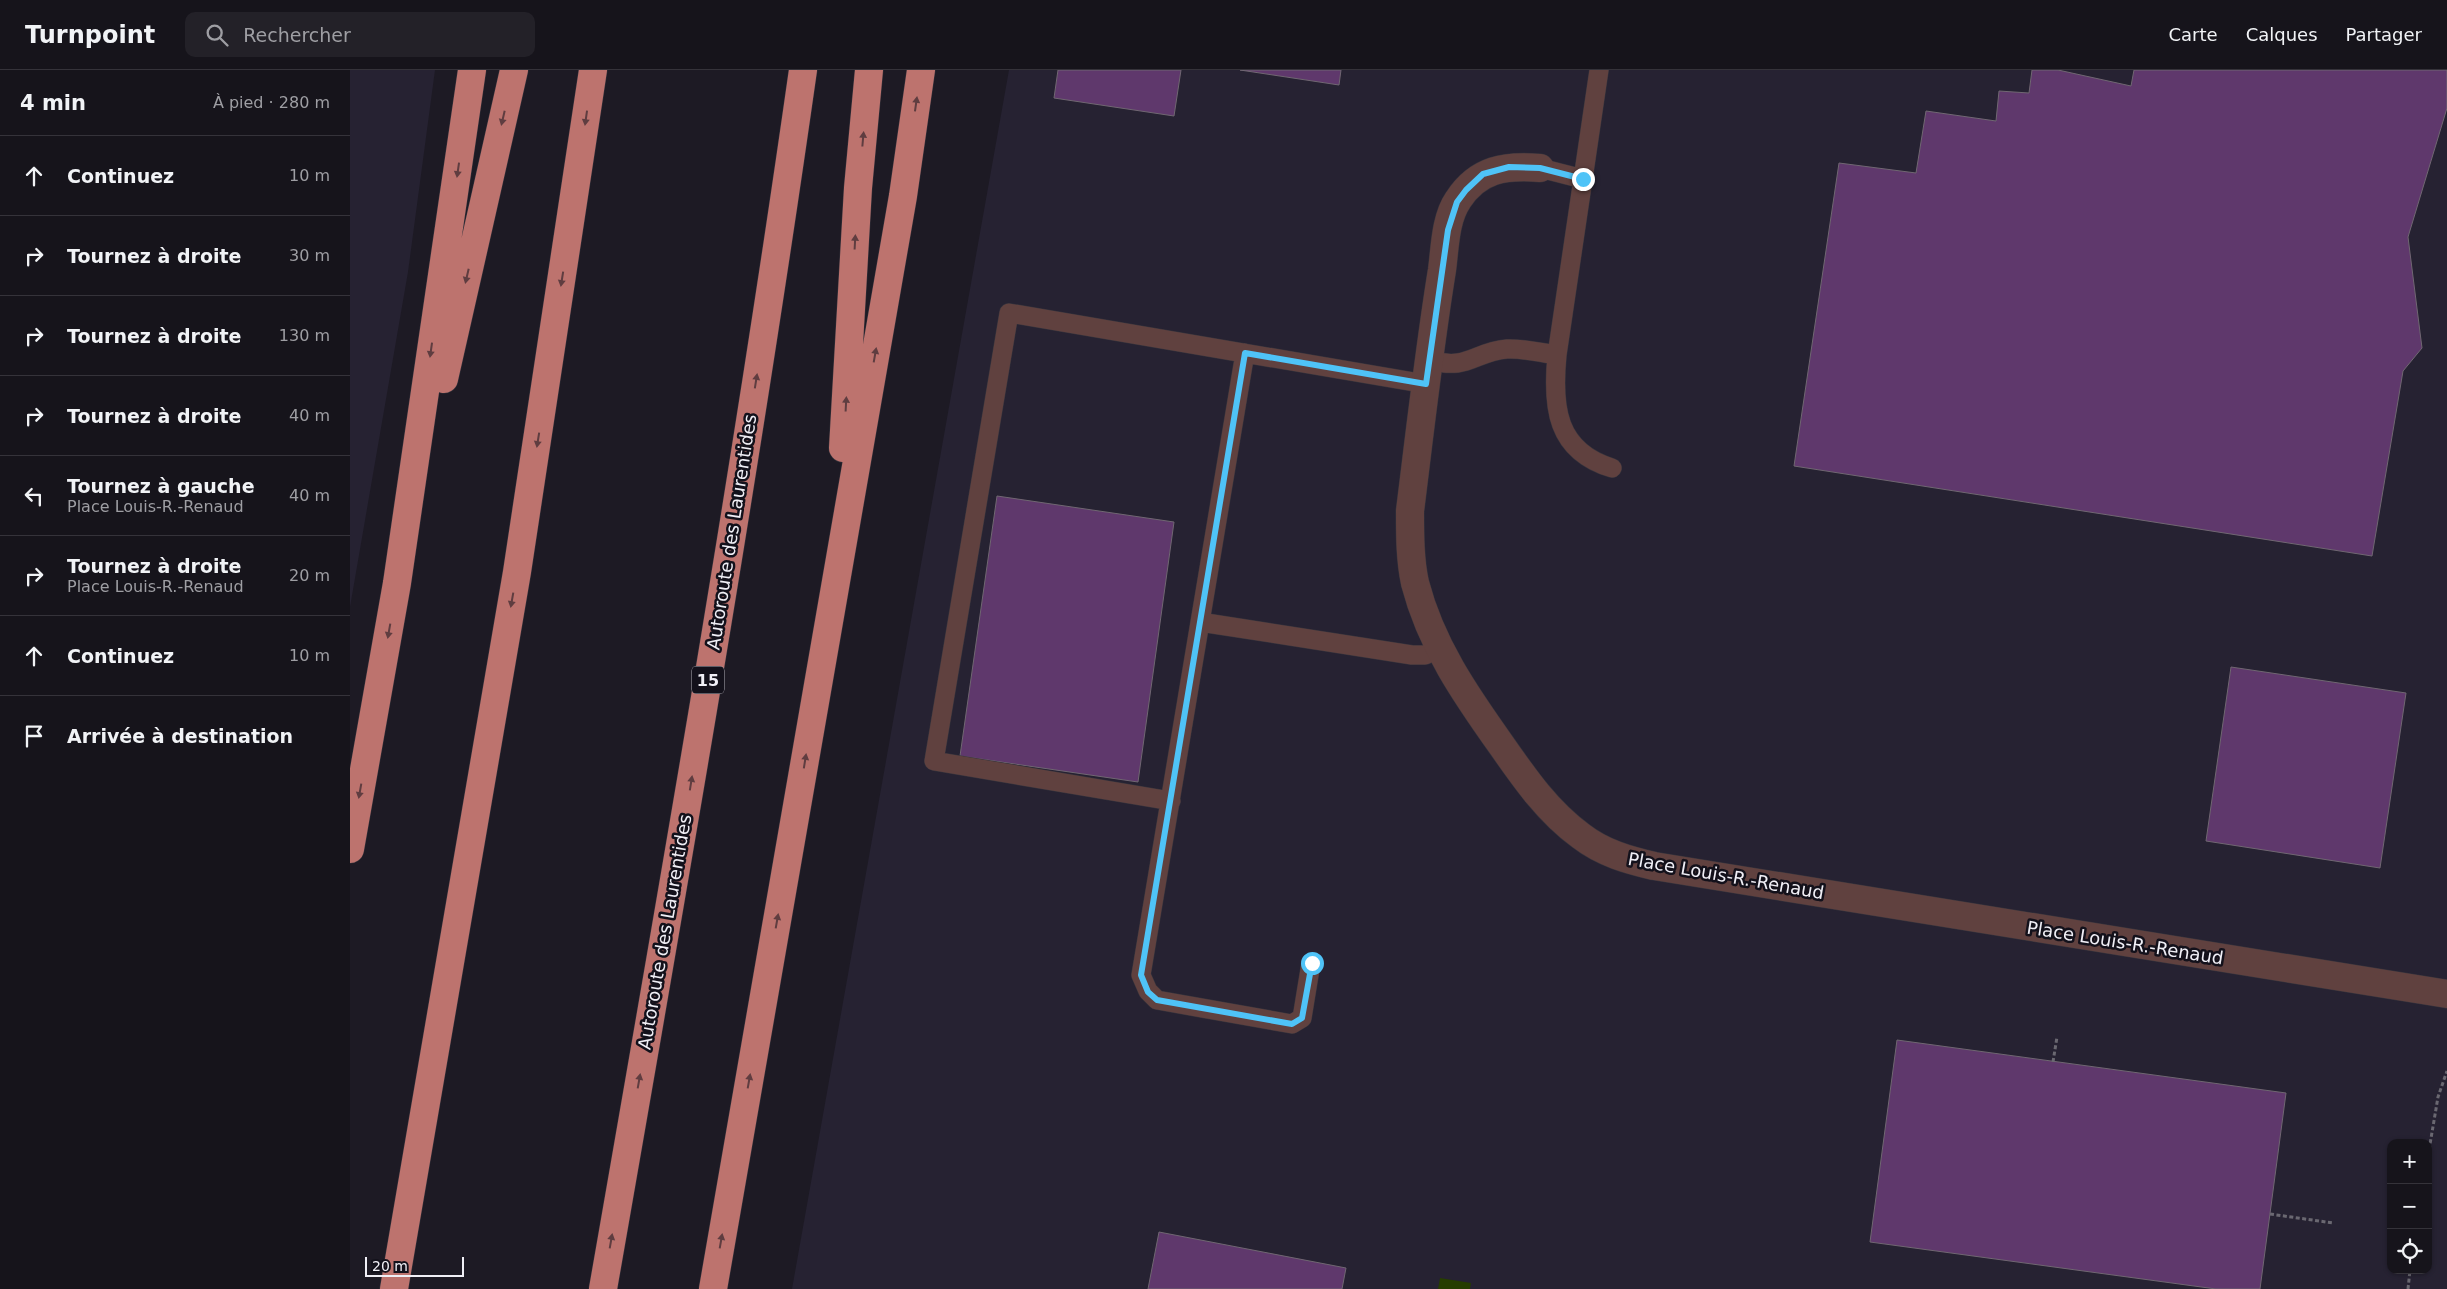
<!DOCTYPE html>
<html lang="fr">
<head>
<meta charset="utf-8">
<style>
  body { margin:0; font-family:"DejaVu Sans",sans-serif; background:#232128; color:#f1f3f6 }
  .controls { position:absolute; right:15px; bottom:15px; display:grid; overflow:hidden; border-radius:10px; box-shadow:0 1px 4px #0004 }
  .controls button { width:45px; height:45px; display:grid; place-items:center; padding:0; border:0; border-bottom:1px solid #35333a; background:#16141b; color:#f1f3f6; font:25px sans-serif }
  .scale { position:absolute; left:15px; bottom:12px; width:99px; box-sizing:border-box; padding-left:5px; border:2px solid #f0eff6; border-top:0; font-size:14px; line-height:18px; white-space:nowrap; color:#f0eff6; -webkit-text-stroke:4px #13111b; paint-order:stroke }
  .stop { position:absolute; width:15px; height:15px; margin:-11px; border:4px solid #4fc3f7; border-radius:50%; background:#fff }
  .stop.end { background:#4fc3f7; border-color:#fff; box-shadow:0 1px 5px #0008 }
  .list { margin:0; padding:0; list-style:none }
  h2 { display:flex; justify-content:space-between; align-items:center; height:65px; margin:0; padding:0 20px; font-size:21px }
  h2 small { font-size:16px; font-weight:400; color:#9e9ea3 }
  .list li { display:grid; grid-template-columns:32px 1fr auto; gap:15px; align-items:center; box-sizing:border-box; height:80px; padding:0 20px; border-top:1px solid #35333a }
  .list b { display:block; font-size:19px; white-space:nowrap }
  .list p { margin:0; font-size:16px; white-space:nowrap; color:#9e9ea3 }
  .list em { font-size:16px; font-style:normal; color:#9e9ea3 }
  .icon { flex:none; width:28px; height:28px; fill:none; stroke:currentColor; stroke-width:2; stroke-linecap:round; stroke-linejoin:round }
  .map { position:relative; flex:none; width:2097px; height:1219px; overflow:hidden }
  header { display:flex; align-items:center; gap:30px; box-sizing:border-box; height:70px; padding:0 25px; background:#16141b; border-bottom:1px solid #35333a }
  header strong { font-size:24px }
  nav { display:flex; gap:28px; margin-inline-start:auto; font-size:18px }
  .search { width:350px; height:45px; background:#232128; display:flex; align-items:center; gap:12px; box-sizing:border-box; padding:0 18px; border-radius:10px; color:#9e9ea3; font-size:19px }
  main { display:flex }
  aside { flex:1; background:#16141b }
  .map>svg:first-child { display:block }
  .built { fill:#262232; fill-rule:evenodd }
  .green { fill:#263d00 }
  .building { fill:#5f386c; stroke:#706772 }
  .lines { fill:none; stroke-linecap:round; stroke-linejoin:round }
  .service-casing { stroke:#36343d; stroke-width:20 }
  .minor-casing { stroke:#36343d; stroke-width:29 }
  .motorway-casing { stroke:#36343d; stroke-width:29 }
  .path { stroke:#6a6871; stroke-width:3; stroke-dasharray:4 2.5; stroke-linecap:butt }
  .service { stroke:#60413f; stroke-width:19 }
  .minor { stroke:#60413f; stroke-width:28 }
  .motorway { stroke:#bd736e; stroke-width:28 }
  .oneway { fill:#5f3d40 }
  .route { stroke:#4fc3f7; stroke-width:6 }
  .labels { text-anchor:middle; stroke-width:5; stroke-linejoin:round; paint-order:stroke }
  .shield { fill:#13111b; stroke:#aeacb4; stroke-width:1 }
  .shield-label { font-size:16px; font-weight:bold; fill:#f0eff6 }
  .street-label { font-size:18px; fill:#f0eff6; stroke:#13111b }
</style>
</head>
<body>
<header>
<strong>Turnpoint</strong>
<div class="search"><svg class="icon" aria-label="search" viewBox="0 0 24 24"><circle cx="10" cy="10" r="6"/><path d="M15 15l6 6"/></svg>Rechercher</div>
<nav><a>Carte</a><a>Calques</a><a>Partager</a></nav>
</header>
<main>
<aside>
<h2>4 min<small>À pied · 280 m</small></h2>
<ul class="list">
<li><svg class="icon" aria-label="ahead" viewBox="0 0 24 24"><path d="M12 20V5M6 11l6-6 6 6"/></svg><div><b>Continuez</b></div><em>10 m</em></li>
<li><svg class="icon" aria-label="right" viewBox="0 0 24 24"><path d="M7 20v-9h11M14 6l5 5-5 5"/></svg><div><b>Tournez à droite</b></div><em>30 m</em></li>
<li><svg class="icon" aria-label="right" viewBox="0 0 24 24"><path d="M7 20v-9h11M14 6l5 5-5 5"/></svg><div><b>Tournez à droite</b></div><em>130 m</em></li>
<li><svg class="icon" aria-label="right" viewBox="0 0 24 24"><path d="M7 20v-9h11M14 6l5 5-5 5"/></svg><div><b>Tournez à droite</b></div><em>40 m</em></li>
<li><svg class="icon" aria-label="left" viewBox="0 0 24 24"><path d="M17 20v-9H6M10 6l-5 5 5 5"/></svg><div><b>Tournez à gauche</b><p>Place Louis-R.-Renaud</p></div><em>40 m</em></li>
<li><svg class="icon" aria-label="right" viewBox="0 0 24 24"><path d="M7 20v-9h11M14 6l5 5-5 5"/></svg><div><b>Tournez à droite</b><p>Place Louis-R.-Renaud</p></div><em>20 m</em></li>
<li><svg class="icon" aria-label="ahead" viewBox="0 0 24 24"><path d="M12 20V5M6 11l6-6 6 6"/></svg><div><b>Continuez</b></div><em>10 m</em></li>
<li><svg class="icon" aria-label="arrive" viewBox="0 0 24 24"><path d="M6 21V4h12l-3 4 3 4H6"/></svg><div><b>Arrivée à destination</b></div></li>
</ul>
</aside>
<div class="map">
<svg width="2097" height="1219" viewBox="0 0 2097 1219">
  <rect width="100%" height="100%" fill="#1d1a24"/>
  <!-- built -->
  <path class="built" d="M0,0h85l-27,202 -58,335z
    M659,0h1438v1219h-1655zM2041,1073h37v127h-37z"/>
  <!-- green -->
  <path class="green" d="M1090,1208l31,5 -1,6h-32z"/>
  <!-- building -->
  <path class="building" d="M708,0h123l-7,46 -120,-18z
    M890,0h101l-2,15z
    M1682,0h26l73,16 3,-16h313v38l-39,129 14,111 -19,23 -31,185 -578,-90 45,-303 77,10 10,-62 70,10 3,-30 30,2z
    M647,426l177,26 -36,260 -178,-26z
    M1881,597l175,26 -26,175 -174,-27z
    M1547,970l389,53 -26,196h-44l-346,-47z
    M809,1162l187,36 -4,21h-194z"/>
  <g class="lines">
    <defs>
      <path id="service" d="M1190,98l43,11 -26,176c-5,52 -1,96 55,113
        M1233,109l16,-109
        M895,283l-104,622 7,16 9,9 135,24 10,-6 9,-55
        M1079,290c40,11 44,-8 78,-11 16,-1 34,4 50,6
        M850,552l212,33h13l14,-6
        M821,731l-237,-40 75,-448 417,71"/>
      <path id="minor" d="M1190,98c-35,-3 -62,1 -82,32 -13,19 -13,48 -16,70 -13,80 -22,161 -32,241 0,24 0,49 5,72 16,62 50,111 87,163 23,33 46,66 79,90 22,17 47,24 73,30l793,128"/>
      <path id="motorway" d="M94,309l70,-309
        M493,378l15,-260 11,-118
        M0,779l47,-266 75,-513
        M44,1219l123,-717 76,-502
        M253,1219c71,-406 142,-811 200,-1219
        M363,1219l190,-1093 18,-126"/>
    </defs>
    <!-- service casing -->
    <use href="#service" class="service-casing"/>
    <!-- minor casing -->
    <use href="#minor" class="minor-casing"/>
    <!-- motorway casing -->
    <use href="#motorway" class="motorway-casing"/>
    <!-- path -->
    <path class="path" d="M1703,992l4,-25
      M2078,1086l10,-59 9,-26
      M1920,1144l63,9
      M2058,1219l2,-19"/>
    <!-- service -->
    <use href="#service" class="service"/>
    <!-- minor -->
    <use href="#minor" class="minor"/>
    <!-- motorway -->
    <use href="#motorway" class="motorway"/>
  </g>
  <!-- one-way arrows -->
  <defs><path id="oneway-solid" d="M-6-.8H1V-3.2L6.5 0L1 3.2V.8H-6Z" transform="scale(1.25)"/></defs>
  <g class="oneway">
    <use href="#oneway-solid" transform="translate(566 34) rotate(-82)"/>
    <use href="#oneway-solid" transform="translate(153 48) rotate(103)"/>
    <use href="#oneway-solid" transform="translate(236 48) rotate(98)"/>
    <use href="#oneway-solid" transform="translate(513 69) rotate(-85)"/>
    <use href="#oneway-solid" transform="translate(108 100) rotate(98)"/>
    <use href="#oneway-solid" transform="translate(505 172) rotate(-87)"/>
    <use href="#oneway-solid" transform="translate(117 206) rotate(103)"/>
    <use href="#oneway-solid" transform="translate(212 209) rotate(99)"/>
    <use href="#oneway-solid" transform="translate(81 280) rotate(98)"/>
    <use href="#oneway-solid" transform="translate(525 285) rotate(-80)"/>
    <use href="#oneway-solid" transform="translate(406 311) rotate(-81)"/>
    <use href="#oneway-solid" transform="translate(496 334) rotate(-87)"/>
    <use href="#oneway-solid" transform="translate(188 370) rotate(99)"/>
    <use href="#oneway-solid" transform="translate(162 530) rotate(100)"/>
    <use href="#oneway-solid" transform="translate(39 561) rotate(100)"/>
    <use href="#oneway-solid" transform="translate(455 691) rotate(-81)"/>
    <use href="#oneway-solid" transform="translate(341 713) rotate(-81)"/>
    <use href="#oneway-solid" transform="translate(10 721) rotate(100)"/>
    <use href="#oneway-solid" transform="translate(427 851) rotate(-80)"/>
    <use href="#oneway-solid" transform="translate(289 1011) rotate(-80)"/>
    <use href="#oneway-solid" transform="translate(399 1011) rotate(-80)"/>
    <use href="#oneway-solid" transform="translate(261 1171) rotate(-80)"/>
    <use href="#oneway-solid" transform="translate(371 1171) rotate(-80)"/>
  </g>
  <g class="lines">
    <!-- route -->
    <path class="route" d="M962,893l-10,55 -10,6 -135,-24 -9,-8 -7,-17 104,-622 181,31 22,-154 9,-28 9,-12 17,-16 26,-7 31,1 43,11"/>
  </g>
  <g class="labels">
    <!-- shield labels -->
    <rect class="shield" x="342" y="596.5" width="32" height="27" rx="4"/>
    <g class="shield-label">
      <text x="358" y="616">15</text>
    </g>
    <!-- street labels -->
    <g class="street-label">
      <text transform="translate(382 462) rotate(-81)" y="6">Autoroute des Laurentides</text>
      <text transform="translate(1376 806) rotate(10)" y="6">Place Louis-R.-Renaud</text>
      <text transform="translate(315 862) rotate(-80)" y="6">Autoroute des Laurentides</text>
      <text transform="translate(1775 873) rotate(9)" y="6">Place Louis-R.-Renaud</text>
    </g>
  </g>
</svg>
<div class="controls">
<button>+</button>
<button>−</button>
<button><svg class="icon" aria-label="locate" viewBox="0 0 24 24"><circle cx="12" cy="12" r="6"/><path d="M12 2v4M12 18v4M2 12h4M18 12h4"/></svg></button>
</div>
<div class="scale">20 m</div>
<div class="stop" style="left:962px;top:893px"></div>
<div class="stop end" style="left:1233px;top:109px"></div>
</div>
</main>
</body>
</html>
